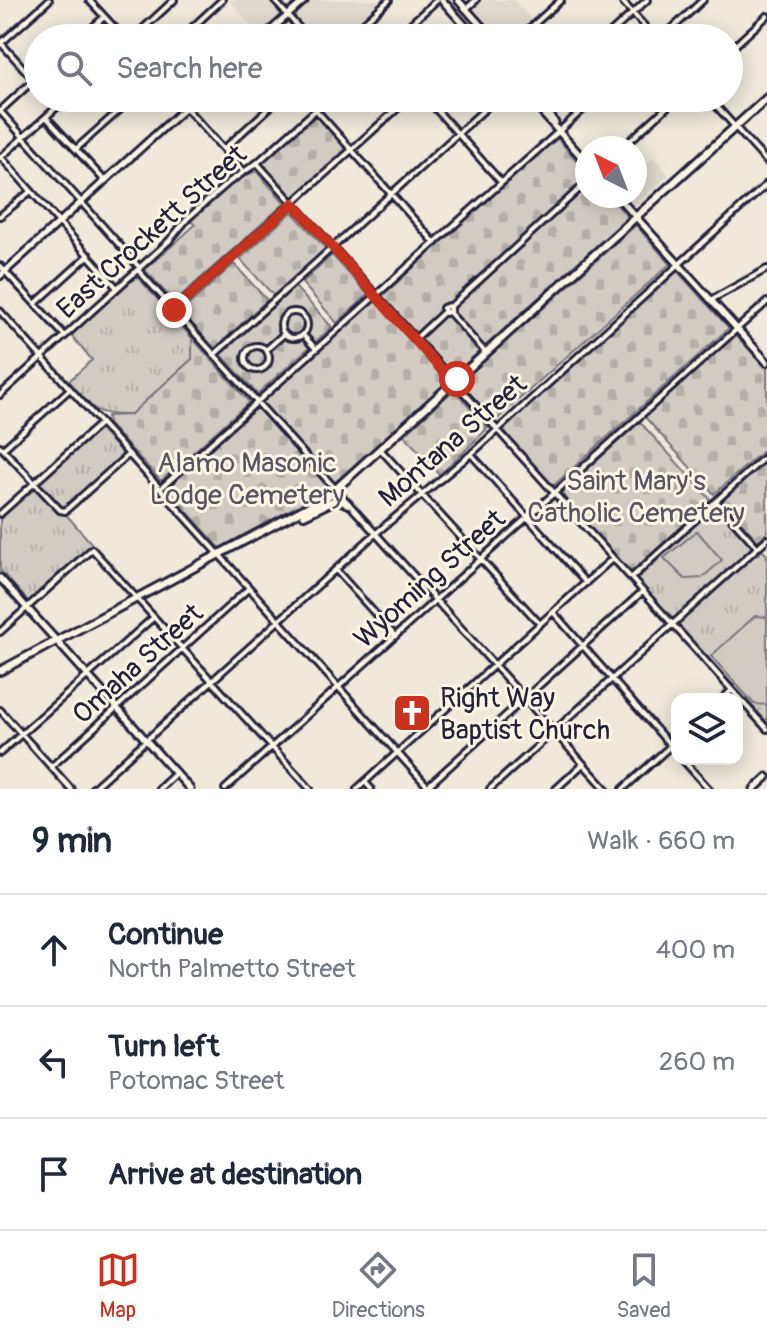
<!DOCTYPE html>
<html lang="en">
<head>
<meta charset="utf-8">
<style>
  body { margin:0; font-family:Pangolin,sans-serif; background:#f2f2f3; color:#1f2937 }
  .controls { position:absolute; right:24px; bottom:24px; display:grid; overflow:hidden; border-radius:16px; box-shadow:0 4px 20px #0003 }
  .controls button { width:72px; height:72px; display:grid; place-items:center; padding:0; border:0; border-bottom:2px solid #e0e1e3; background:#fff; color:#1f2937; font:40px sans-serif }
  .compass { position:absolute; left:575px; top:136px; width:72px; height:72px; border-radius:50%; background:#fff; box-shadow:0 4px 20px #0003; rotate:318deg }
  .stop { position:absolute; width:24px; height:24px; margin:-18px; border:6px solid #c8321e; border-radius:50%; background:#fff }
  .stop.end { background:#c8321e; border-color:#fff; box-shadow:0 2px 8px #0008 }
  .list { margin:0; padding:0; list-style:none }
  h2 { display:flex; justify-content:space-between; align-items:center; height:104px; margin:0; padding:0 32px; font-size:34px }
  h2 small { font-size:26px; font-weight:400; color:#747a83 }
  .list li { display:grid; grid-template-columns:52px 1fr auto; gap:24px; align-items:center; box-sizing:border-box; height:112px; padding:0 32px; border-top:2px solid #e0e1e3 }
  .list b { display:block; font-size:30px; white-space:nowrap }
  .list p { margin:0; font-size:26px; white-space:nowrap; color:#747a83 }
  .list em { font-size:26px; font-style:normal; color:#747a83 }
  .icon { flex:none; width:44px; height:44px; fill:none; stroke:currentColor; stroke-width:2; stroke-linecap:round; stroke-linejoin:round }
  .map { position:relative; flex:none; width:767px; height:789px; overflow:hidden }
  .search { position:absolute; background:#fff; box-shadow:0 4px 20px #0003; left:24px; right:24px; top:24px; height:88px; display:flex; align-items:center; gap:20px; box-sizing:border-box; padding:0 28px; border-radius:44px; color:#747a83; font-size:30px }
  .sheet { height:440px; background:#fff }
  nav { display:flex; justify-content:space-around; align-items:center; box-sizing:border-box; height:112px; border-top:2px solid #e0e1e3; background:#fff; font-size:22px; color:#747a83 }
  nav a { display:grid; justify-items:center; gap:4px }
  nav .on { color:#c8321e }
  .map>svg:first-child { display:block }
  .built { fill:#e0d9cf }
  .grass { fill:url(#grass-tufts); stroke:#7a767f; stroke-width:2 }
  .cemetery { fill:url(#cemetery-stones); stroke:#7a767f; stroke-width:2 }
  .garden { fill:#d1cbc3; stroke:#7a767f; stroke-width:2 }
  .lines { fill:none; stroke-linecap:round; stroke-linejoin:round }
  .minor-casing { stroke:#22223b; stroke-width:10 }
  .tertiary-casing { stroke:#22223b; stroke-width:10 }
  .secondary-casing { stroke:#22223b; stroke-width:11 }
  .primary-casing { stroke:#22223b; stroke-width:12 }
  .minor { stroke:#fcf5e5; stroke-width:4 }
  .tertiary { stroke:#fcf5e5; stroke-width:4 }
  .secondary { stroke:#fcf5e5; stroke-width:5 }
  .primary { stroke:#fcf5e5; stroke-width:6 }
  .route { stroke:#c8321e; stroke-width:10 }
  .labels { text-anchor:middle; stroke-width:6; stroke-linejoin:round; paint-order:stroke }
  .street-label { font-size:28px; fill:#22223b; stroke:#fcf5e5 }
  .park-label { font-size:28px; fill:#575564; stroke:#fcf5e5 }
  .poi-label { font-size:28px; fill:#22223b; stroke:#fcf5e5; text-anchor:start }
</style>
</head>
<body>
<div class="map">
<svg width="767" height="789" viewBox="0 0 767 789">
  <defs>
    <pattern id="grass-tufts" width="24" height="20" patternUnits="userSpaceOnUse" patternTransform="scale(2)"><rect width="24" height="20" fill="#d1cbc3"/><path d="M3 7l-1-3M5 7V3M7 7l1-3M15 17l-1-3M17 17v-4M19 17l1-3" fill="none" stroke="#b3aea8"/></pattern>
    <pattern id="cemetery-stones" width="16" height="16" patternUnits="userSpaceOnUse" patternTransform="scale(2)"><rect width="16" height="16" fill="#d1cbc3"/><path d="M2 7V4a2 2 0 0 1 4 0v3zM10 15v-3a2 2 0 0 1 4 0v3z" fill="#b3aea8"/></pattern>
  </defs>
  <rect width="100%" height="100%" fill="#efe8db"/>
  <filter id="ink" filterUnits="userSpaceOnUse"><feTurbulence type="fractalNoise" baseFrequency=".0125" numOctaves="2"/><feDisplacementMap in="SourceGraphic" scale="16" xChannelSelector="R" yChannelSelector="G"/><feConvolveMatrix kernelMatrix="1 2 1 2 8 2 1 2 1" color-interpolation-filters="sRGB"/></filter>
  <g filter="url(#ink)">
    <!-- built -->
    <path class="built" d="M229,0h40l12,14 -22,20z
      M313,0h68l-43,38h-25l-19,-21z
      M463,0h51l17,19 -21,19h-13z
      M653,157l16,18 -35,31 -10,-10h11v-30l4,4z"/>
    <!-- grass -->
    <path class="grass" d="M137,276l55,62v21l-62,56c-37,1 -38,-7 -61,-34l23,-21 -21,-25z
      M99,429l25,26 -61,56 29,33 -63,58 -29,-32v-52z
      M715,507l44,47 3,-4 5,5v167l-131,-142z"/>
    <!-- cemetery -->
    <path class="cemetery" d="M315,114l33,36 -55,49 -32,-36z
      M557,138l30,34v24h22l19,21 -175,158 -71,-79z
      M256,171l29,32 -111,99 -29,-32 50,-45 -5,-5 5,-5 37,-33z
      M292,212l35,38 -52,47 -35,-38z
      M636,225l34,39 -175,157 -35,-38z
      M332,255l36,40 -31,28 -35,-40z
      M234,264l33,36 -52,49 -34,-37z
      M677,271l52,57 -176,158 -51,-57z
      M295,287l37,40 -75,67 -36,-40z
      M376,300l71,82 -113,101 -72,-81z
      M735,334l32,35v78l-53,47 -70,-78z
      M192,338l57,64 -88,79 -53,-57 -1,-8 23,-1 62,-56z
      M454,390l34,38 -48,47 -36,-40z
      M256,407l70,78v5l-106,58 -54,-60z
      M640,422l71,78 -81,73 -69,-80z
      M767,461v72l-9,8 -36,-40z"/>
    <!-- garden -->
    <path class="garden" d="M697,531l25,29 -20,18 -17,1 -21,-21z
      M755,616l12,1v88l-13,-1 -43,-48z"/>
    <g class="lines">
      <defs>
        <path id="minor" d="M89,0l35,38
          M274,0l34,38
          M621,0l34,38
          M466,9l10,-9
          M81,38l23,-21
          M133,38l41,-38
          M181,38l41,-38
          M347,38l42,-38
          M395,38l42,-38
          M519,38l42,-38
          M605,38l42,-38
          M662,38l41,-38
          M1,43l33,37
          M729,51l38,-35
          M38,76l-38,35 140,157
          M177,98l67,74
          M426,98l75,84
          M709,98l58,64
          M316,110l119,133
          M46,117l59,64
          M622,148l55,-50
          M76,149l57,-51
          M224,149l56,-51
          M1,157l116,131
          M0,158l67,-60
          M257,163l510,566
          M0,216l31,-25
          M0,266l65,70
          M138,270l468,519
          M711,300l56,-31
          M35,304l54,-49
          M448,306l3,4 -5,3 -3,-5z
          M450,307l137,-125
          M174,310l235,-212
          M281 325a13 13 0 1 1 26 0a13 13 0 1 1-26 0Z
          M449,312l36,40
          M304,336l12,13
          M415,339l29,-27
          M245 358a12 12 0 1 1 24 0a12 12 0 1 1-24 0Z
          M266,350l18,-16
          M214,355l283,-257
          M0,395l169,-154 19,-23 41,-36 28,-19 72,-65
          M0,446l60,64 5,1 64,-57
          M3,449l67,-60
          M380,449l160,175
          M471,454l115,129
          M160,489l436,-391
          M716,501l41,46
          M0,514l101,-91
          M336,570l59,66
          M631,578l136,-123
          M553,612l124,141
          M0,632l92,-83 218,240
          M722,699l10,-9
          M0,710l71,79
          M0,753l154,-136
          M682,759l27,30
          M51,767l198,-179
          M365,782l6,7
          M428,786l214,-194
          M92,789l283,-255 96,-80 296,-270
          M159,789l17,-16
          M225,789l542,-487
          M357,789l256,-231
          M490,789l277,-250
          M556,789l27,-25
          M623,789l54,-49"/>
        <path id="tertiary" d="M0,44l49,-44
          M0,311l430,478"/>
        <path id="secondary" d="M442,0l34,38
          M458,0l34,38
          M262,38l43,-38
          M529,98l58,65
          M540,98l15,25
          M617,196l150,166
          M0,276l196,-178
          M0,578l190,211
          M754,789l13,-12"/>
        <path id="primary" d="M304,515l33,-16 11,5
          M0,671l328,-175 439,-398"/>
      </defs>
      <!-- minor casing -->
      <use href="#minor" class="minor-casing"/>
      <!-- tertiary casing -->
      <use href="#tertiary" class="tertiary-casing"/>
      <!-- secondary casing -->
      <use href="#secondary" class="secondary-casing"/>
      <!-- primary casing -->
      <use href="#primary" class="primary-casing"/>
      <!-- minor -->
      <use href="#minor" class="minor"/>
      <!-- tertiary -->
      <use href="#tertiary" class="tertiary"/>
      <!-- secondary -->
      <use href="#secondary" class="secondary"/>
      <!-- primary -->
      <use href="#primary" class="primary"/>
    </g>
  </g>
  <g class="lines" filter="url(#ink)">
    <!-- route -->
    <path class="route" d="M174,310l119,-107 160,180 4,-4"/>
  </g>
  <!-- icons -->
  <defs>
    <symbol id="church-square" viewBox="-11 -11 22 22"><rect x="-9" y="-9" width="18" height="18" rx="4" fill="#c8321e" stroke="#fcf5e5"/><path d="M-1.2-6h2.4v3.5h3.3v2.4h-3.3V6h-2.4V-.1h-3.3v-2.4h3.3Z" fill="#fff"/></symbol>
  </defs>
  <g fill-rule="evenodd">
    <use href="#church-square" x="390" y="691" width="44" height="44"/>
  </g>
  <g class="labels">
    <!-- street labels -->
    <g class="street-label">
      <text transform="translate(151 231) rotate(-42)" y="10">East Crockett Street</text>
      <text transform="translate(452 440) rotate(-41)" y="10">Montana Street</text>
      <text transform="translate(429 578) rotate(-42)" y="10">Wyoming Street</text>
      <text transform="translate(137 663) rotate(-42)" y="10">Omaha Street</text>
    </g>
    <!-- park labels -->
    <g class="park-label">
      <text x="247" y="472">Alamo Masonic<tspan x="247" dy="32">Lodge Cemetery</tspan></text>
      <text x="636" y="490">Saint Mary's<tspan x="636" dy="32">Catholic Cemetery</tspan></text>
    </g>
    <!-- poi labels -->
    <g class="poi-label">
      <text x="440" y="707">Right Way<tspan x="440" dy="32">Baptist Church</tspan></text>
    </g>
  </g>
</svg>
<div class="controls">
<button><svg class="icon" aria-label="layers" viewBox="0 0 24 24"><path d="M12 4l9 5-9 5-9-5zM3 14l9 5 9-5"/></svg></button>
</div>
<svg class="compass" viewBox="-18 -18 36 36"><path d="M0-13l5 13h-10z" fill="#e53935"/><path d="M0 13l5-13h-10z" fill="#747a83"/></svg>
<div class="stop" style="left:457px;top:379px"></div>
<div class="stop end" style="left:174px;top:310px"></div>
<div class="search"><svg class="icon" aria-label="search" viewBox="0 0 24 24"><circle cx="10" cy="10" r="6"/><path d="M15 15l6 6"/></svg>Search here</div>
</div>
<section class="sheet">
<h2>9 min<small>Walk · 660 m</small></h2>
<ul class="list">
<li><svg class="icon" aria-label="ahead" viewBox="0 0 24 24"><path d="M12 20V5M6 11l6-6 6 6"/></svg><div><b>Continue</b><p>North Palmetto Street</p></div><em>400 m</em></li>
<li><svg class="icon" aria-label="left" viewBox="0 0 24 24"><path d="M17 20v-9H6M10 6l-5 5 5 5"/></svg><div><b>Turn left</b><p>Potomac Street</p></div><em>260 m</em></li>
<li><svg class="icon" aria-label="arrive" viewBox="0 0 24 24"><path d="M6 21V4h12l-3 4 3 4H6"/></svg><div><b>Arrive at destination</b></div></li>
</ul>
</section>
<nav>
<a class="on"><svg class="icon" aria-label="map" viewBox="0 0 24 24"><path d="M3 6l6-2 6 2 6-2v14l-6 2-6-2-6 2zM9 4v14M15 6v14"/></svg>Map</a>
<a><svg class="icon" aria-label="directions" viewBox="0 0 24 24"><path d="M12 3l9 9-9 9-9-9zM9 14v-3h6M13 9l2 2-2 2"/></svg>Directions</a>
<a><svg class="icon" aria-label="saved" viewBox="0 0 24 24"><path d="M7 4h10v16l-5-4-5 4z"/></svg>Saved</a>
</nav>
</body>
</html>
